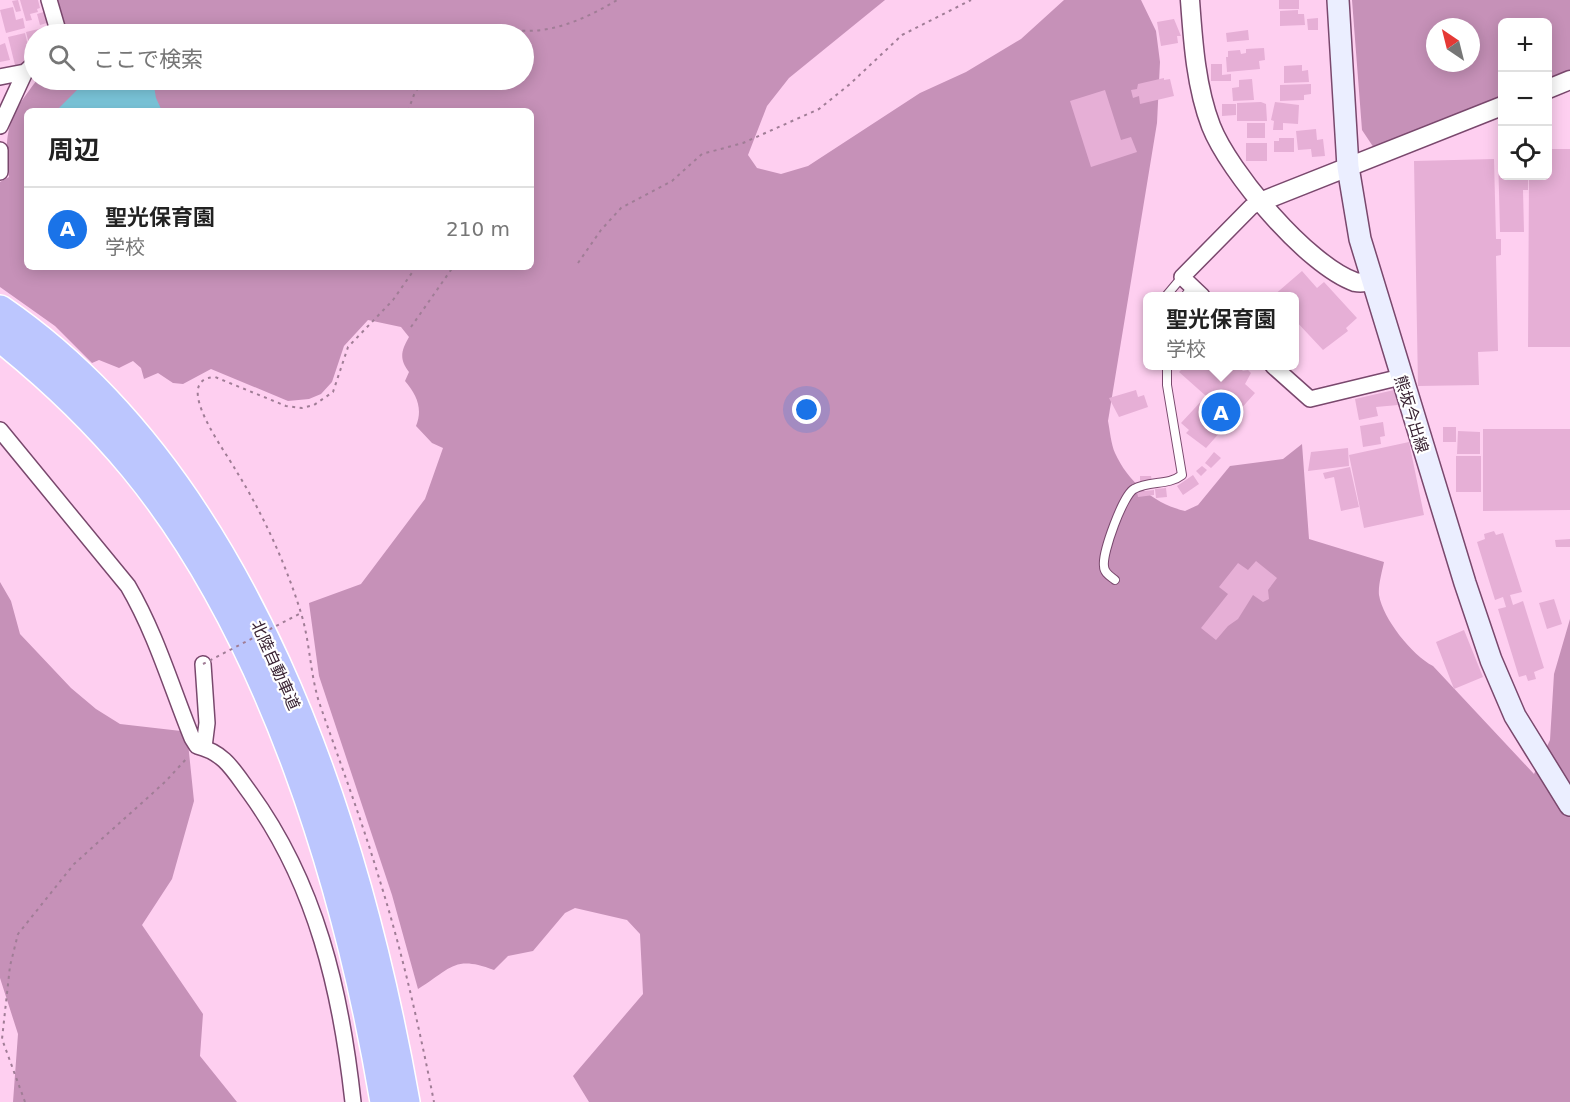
<!DOCTYPE html>
<html lang="ja">
<head>
<meta charset="utf-8">
<style>
  body { margin:0; font-family:"DejaVu Sans","Noto Sans JP",sans-serif; background:#f2f2f2; color:#222 }
  .controls { position:absolute; right:18px; top:18px; display:grid; overflow:hidden; border-radius:9px; box-shadow:0 3px 15px #0003 }
  .controls button { width:54px; height:54px; display:grid; place-items:center; padding:0; border:0; border-bottom:2px solid #e0e0e0; background:#fff; color:#222; font:30px sans-serif }
  .compass { position:absolute; left:1426px; top:18px; width:54px; height:54px; border-radius:50%; background:#fff; box-shadow:0 3px 15px #0003; rotate:325deg }
  .you { position:absolute; left:807px; top:410px; width:21px; height:21px; margin:-15px; border:4px solid #fff; border-radius:50%; background:#1a73e8; box-shadow:0 0 0 9px #1a73e833 }
  .badge { display:grid; place-items:center; width:39px; height:39px; border-radius:50%; background:#1a73e8; color:#fff; font-size:20px; font-weight:700 }
  .pin { position:absolute; translate:-50% -50%; border:3px solid #fff; box-shadow:0 2px 6px #0006 }
  .popup { position:absolute; left:1143px; top:292px; width:156px; height:78px; box-sizing:border-box; display:grid; place-content:center; border-radius:9px; background:#fff; filter:drop-shadow(0 2px 4px #0005); font-size:20px; white-space:nowrap; color:#767676 }
  .popup b { font-size:22px; color:#222 }
  .popup::after { content:''; position:absolute; left:50%; top:100%; margin-left:-12px; border:12px solid transparent; border-top-color:#fff }
  .list { margin:0; padding:0; list-style:none }
  h2 { display:flex; justify-content:space-between; align-items:center; height:78px; margin:0; padding:0 24px; font-size:26px }
  h2 small { font-size:20px; font-weight:400; color:#767676 }
  .list li { display:grid; grid-template-columns:39px 1fr auto; gap:18px; align-items:center; box-sizing:border-box; height:84px; padding:0 24px; border-top:2px solid #e0e0e0 }
  .list b { display:block; font-size:22px; white-space:nowrap }
  .list p { margin:0; font-size:20px; white-space:nowrap; color:#767676 }
  .list em { font-size:20px; font-style:normal; color:#767676 }
  .icon { flex:none; width:33px; height:33px; fill:none; stroke:currentColor; stroke-width:2; stroke-linecap:round; stroke-linejoin:round }
  .map { position:relative; flex:none; width:1570px; height:1102px; overflow:hidden }
  .search { position:absolute; background:#fff; box-shadow:0 3px 15px #0003; left:24px; top:24px; width:510px; height:66px; display:flex; align-items:center; gap:15px; box-sizing:border-box; padding:0 21px; border-radius:33px; color:#767676; font-size:22px }
  .panel { position:absolute; background:#fff; box-shadow:0 3px 15px #0003; left:24px; top:108px; width:510px; height:162px; border-radius:9px }
  .map>svg:first-child { display:block }
  .forest { fill:#c691b8; fill-rule:evenodd }
  .water { fill:#7dc9de }
  .building { fill:#e6afd6 }
  .lines { fill:none; stroke-linecap:round; stroke-linejoin:round }
  .service-casing { stroke:#79486d; stroke-width:10 }
  .minor-casing { stroke:#79486d; stroke-width:18 }
  .tertiary-casing { stroke:#79486d; stroke-width:21 }
  .secondary-casing { stroke:#79486d; stroke-width:24 }
  .motorway-casing { stroke:#fff; stroke-width:30 }
  .path { stroke:#a07d96; stroke-width:2; stroke-dasharray:3 4.5; stroke-linecap:butt }
  .service { stroke:#fff; stroke-width:8 }
  .minor { stroke:#fff; stroke-width:15 }
  .tertiary { stroke:#fff; stroke-width:18 }
  .secondary { stroke:#ebeeff; stroke-width:21 }
  .motorway { stroke:#bcc6fe; stroke-width:27 }
  .path-bridge { stroke:#a07d96; stroke-width:2; stroke-dasharray:3 4.5; stroke-linecap:butt }
  .labels { text-anchor:middle; stroke-width:4.5; stroke-linejoin:round; paint-order:stroke }
  .street-label { font-size:16px; fill:#392333; stroke:#fff }
</style>
</head>
<body>
<div class="map">
<svg width="1570" height="1102" viewBox="0 0 1570 1102">
  <rect width="100%" height="100%" fill="#fecff0"/>
  <!-- forest -->
  <path class="forest" d="M56,0h829l-96,78 -22,28 -19,49 9,13 24,6 27,-8 112,-73 46,-21 55,-33 43,-39h77l15,31 4,31 -3,61 -49,298c2,10 3,23 7,32 13,29 40,51 70,58l13,-6 32,-39 53,-7 19,-15 7,95 75,23c-2,10 -6,23 -5,33 4,24 33,60 54,71l101,108 16,-34 4,-66 16,-55v483h-981l-16,-26 70,-82 -3,-60 -13,-14 -52,-12 -10,5 -32,38 -25,5 -14,14c-40,-15 -42,-2 -76,19l-26,-94 -73,-219 -10,-73 52,-19 64,-85 18,-51 -11,-5 -16,-17c7,-17 1,-31 -11,-45l4,-9c-10,-13 -8,-21 0,-35l-8,-10 -33,-7 -24,26 -12,36 -11,12 -12,5 -21,2 -77,-32 -28,15 -10,-1 -15,-10 -14,6 -3,-11 -8,-7 -14,7 -20,-8 -7,3 -37,-37 -55,-39v-105l9,-5c-6,-46 0,-61 28,-97h487v-46h-458zM27,111h504v156h-504z
    M1352,0h218v70l-22,9v-57h-46v74l-128,52 -12,-18zM1435,27h36v36h-36z
    M0,582l11,19 9,33 51,54 25,21 24,15 61,7 7,12 6,58 -22,78 -30,46 61,89 -3,42 37,46h-224l5,-68 -18,-56z"/>
  <!-- water -->
  <path class="water" d="M87,80h66l3,18 6,13h-106z"/>
  <!-- building -->
  <path class="building" d="M18,0l3,11 -5,1 -4,-11z
    M20,0h18l2,8 -3,1 1,3 -8,2 2,6 -6,1z
    M1279,0h20v9h-20z
    M13,7l3,13 7,-2 2,10 -19,5 -6,-23z
    M1298,10v4h6l1,11 -25,1v-15z
    M47,11l3,11 -10,3 -3,-11z
    M1318,18v12h-10l-1,-11z
    M1174,19l7,17h-4l1,7 -17,3 -4,-24z
    M51,26v8h-17v9l-5,1 -3,-12z
    M1248,30l1,10 -22,2 -1,-9z
    M25,33l5,21 -6,1 2,8 -11,2 -7,-28z
    M5,43l5,17 -10,2v-17z
    M1264,48l1,12 -6,1 1,8 -33,3 -1,-15h2v-6l12,-1 1,4 5,-1v-4z
    M1211,64h11v11l9,-1v7h-20z
    M1302,65v6l6,-1 1,12 -25,1v-17z
    M1164,78v2l6,-1 4,17 -34,8 -1,-8 -6,2 -2,-8 6,-1 1,-5z
    M1252,79l2,21 -21,1 -1,-13 7,-1v-7z
    M1311,84v10l-7,1v5l-24,1v-16z
    M1105,90l16,50 10,-3 6,15 -46,15 -21,-66z
    M1261,102l5,2 1,17h-30v-18z
    M1275,102l24,3 -1,19 -15,-1v7h-10l1,-9 -3,-1z
    M1222,104h14v11l-14,1z
    M1247,123h18v15h-18z
    M1316,129l1,11 6,-1 2,17 -13,1 -1,-8 -13,1 -2,-19z
    M1279,138h15v14h-20v-11h5z
    M1246,143h21v18h-21z
    M1548,149h22v198h-42l1,-171h19z
    M1498,152h4v24h26v14h-5l1,42h-24z
    M1494,159l2,80h5v16l-5,1 2,95 -20,1 1,33 -61,1 -4,-225z
    M1302,271l15,17 7,-6 33,36 -11,10 2,3 -25,19 -29,-31v-23h-21z
    M1185,366h57l-2,2 3,3 5,-1 3,3 -6,11 10,9 -49,55 -20,-15 3,-3 -8,-7 25,-27 -27,-24z
    M1136,390l2,7 6,-2 4,12 -29,10 -10,-19z
    M1394,390l4,15 -22,2 2,9 -19,4 -4,-21z
    M1383,422l2,14 -5,1 1,7 -18,3 -3,-21z
    M1443,427h13v15h-13z
    M1483,429h87v81l-87,1z
    M1458,431l22,1v22h-23z
    M1409,442l15,73 -60,13 -15,-73z
    M1348,448l1,18 -41,5 3,-19z
    M1214,452l7,6 -10,10 -6,-5z
    M1456,456h25v36h-25z
    M1202,466l5,4 -6,6 -5,-5z
    M1350,467l9,40 -18,4 -7,-34 -9,2 -2,-6z
    M1193,475l6,9 -16,11 -6,-9z
    M1140,476h11l1,5 -12,1z
    M1166,488l1,9 -11,1 -1,-9z
    M1154,490v5l-16,2 -1,-5z
    M1494,531l2,4 7,-2 19,59 -12,3 3,10 10,-4 21,67 -10,4 2,7 -8,2 -2,-6 -7,2 -21,-68 8,-2 -3,-10 -8,3 -18,-58 8,-3 -1,-5z
    M1570,539v8h-14l-1,-7z
    M1256,561l21,17 -9,12 1,9 -6,3 -10,-7 -15,24 -10,7 -12,14 -15,-12 27,-34 -9,-7 19,-24 10,7z
    M1554,599l8,25 -15,5 -8,-26z
    M1464,630l19,47 -29,12 -18,-47z"/>
  <g class="lines">
    <defs>
      <path id="service" d="M1166,296l16,-19
        M1185,296l7,-9
        M1115,580c-5,-4 -11,-7 -11,-14 -2,-13 19,-71 30,-77 15,-9 34,-3 48,-14l-15,-90v-19"/>
      <path id="minor" d="M49,0l10,34
        M0,77l25,-5
        M0,126l25,-54 9,-8
        M0,150v22
        M1202,296l-20,-19 69,-70 9,-5
        M1273,366l37,33 91,-22
        M0,430l128,156c28,48 43,100 64,152l5,8c28,7 36,24 53,47 66,91 91,198 103,309
        M203,664l4,59 -3,24"/>
      <path id="tertiary" d="M1190,0c3,42 6,87 21,126 18,46 96,139 144,156 5,1 13,0 18,-1
        M1548,89l22,-9
        M1260,202l242,-96"/>
      <path id="secondary" d="M1338,0l10,167 12,72 105,344 26,77 24,56 55,89"/>
      <path id="motorway" d="M0,309c247,169 356,512 406,793
        M0,338c49,39 93,81 133,129 139,169 215,422 251,635"/>
    </defs>
    <!-- service casing -->
    <use href="#service" class="service-casing"/>
    <!-- minor casing -->
    <use href="#minor" class="minor-casing"/>
    <!-- tertiary casing -->
    <use href="#tertiary" class="tertiary-casing"/>
    <!-- secondary casing -->
    <use href="#secondary" class="secondary-casing"/>
    <!-- motorway casing -->
    <use href="#motorway" class="motorway-casing"/>
    <!-- path -->
    <path class="path" d="M485,34c19,-5 38,-2 57,-4 27,-4 52,-16 75,-30
      M408,111l7,-19 10,-12
      M578,263l23,-33 20,-22 51,-27 30,-27 41,-11 76,-34 31,-25 52,-49 69,-35
      M416,267l-23,33 -45,47 -15,45 -19,13 -12,3 -16,-2 -71,-29c-45,2 11,75 20,92 27,43 51,95 66,144 9,29 9,60 18,89 20,58 42,116 60,176 23,73 40,148 55,224
      M411,327l42,-60
      M25,1102l-23,-63 8,-73 8,-32 56,-70 91,-82 23,-25"/>
    <!-- service -->
    <use href="#service" class="service"/>
    <!-- minor -->
    <use href="#minor" class="minor"/>
    <!-- tertiary -->
    <use href="#tertiary" class="tertiary"/>
    <!-- secondary -->
    <use href="#secondary" class="secondary"/>
    <!-- motorway -->
    <use href="#motorway" class="motorway"/>
    <!-- path-bridge -->
    <path class="path-bridge" d="M203,664l98,-51"/>
  </g>
  <g class="labels">
    <!-- street labels -->
    <g class="street-label">
      <text transform="translate(1412 414) rotate(73)" y="6">熊坂今出線</text>
      <text transform="translate(276 665) rotate(66)" y="6">北陸自動車道</text>
    </g>
  </g>
</svg>
<div class="controls">
<button>+</button>
<button>−</button>
<button><svg class="icon" aria-label="locate" viewBox="0 0 24 24"><circle cx="12" cy="12" r="6"/><path d="M12 2v4M12 18v4M2 12h4M18 12h4"/></svg></button>
</div>
<svg class="compass" viewBox="-18 -18 36 36"><path d="M0-13l5 13h-10z" fill="#e53935"/><path d="M0 13l5-13h-10z" fill="#767676"/></svg>
<div class="you"></div>
<div class="pin badge" style="left:1221px;top:412px">A</div>
<div class="popup"><b>聖光保育園</b>学校</div>
<div class="search"><svg class="icon" aria-label="search" viewBox="0 0 24 24"><circle cx="10" cy="10" r="6"/><path d="M15 15l6 6"/></svg>ここで検索</div>
<section class="panel">
<h2>周辺<small></small></h2>
<ul class="list">
<li><span class="badge">A</span><div><b>聖光保育園</b><p>学校</p></div><em>210 m</em></li>
</ul>
</section>
</div>
</body>
</html>
